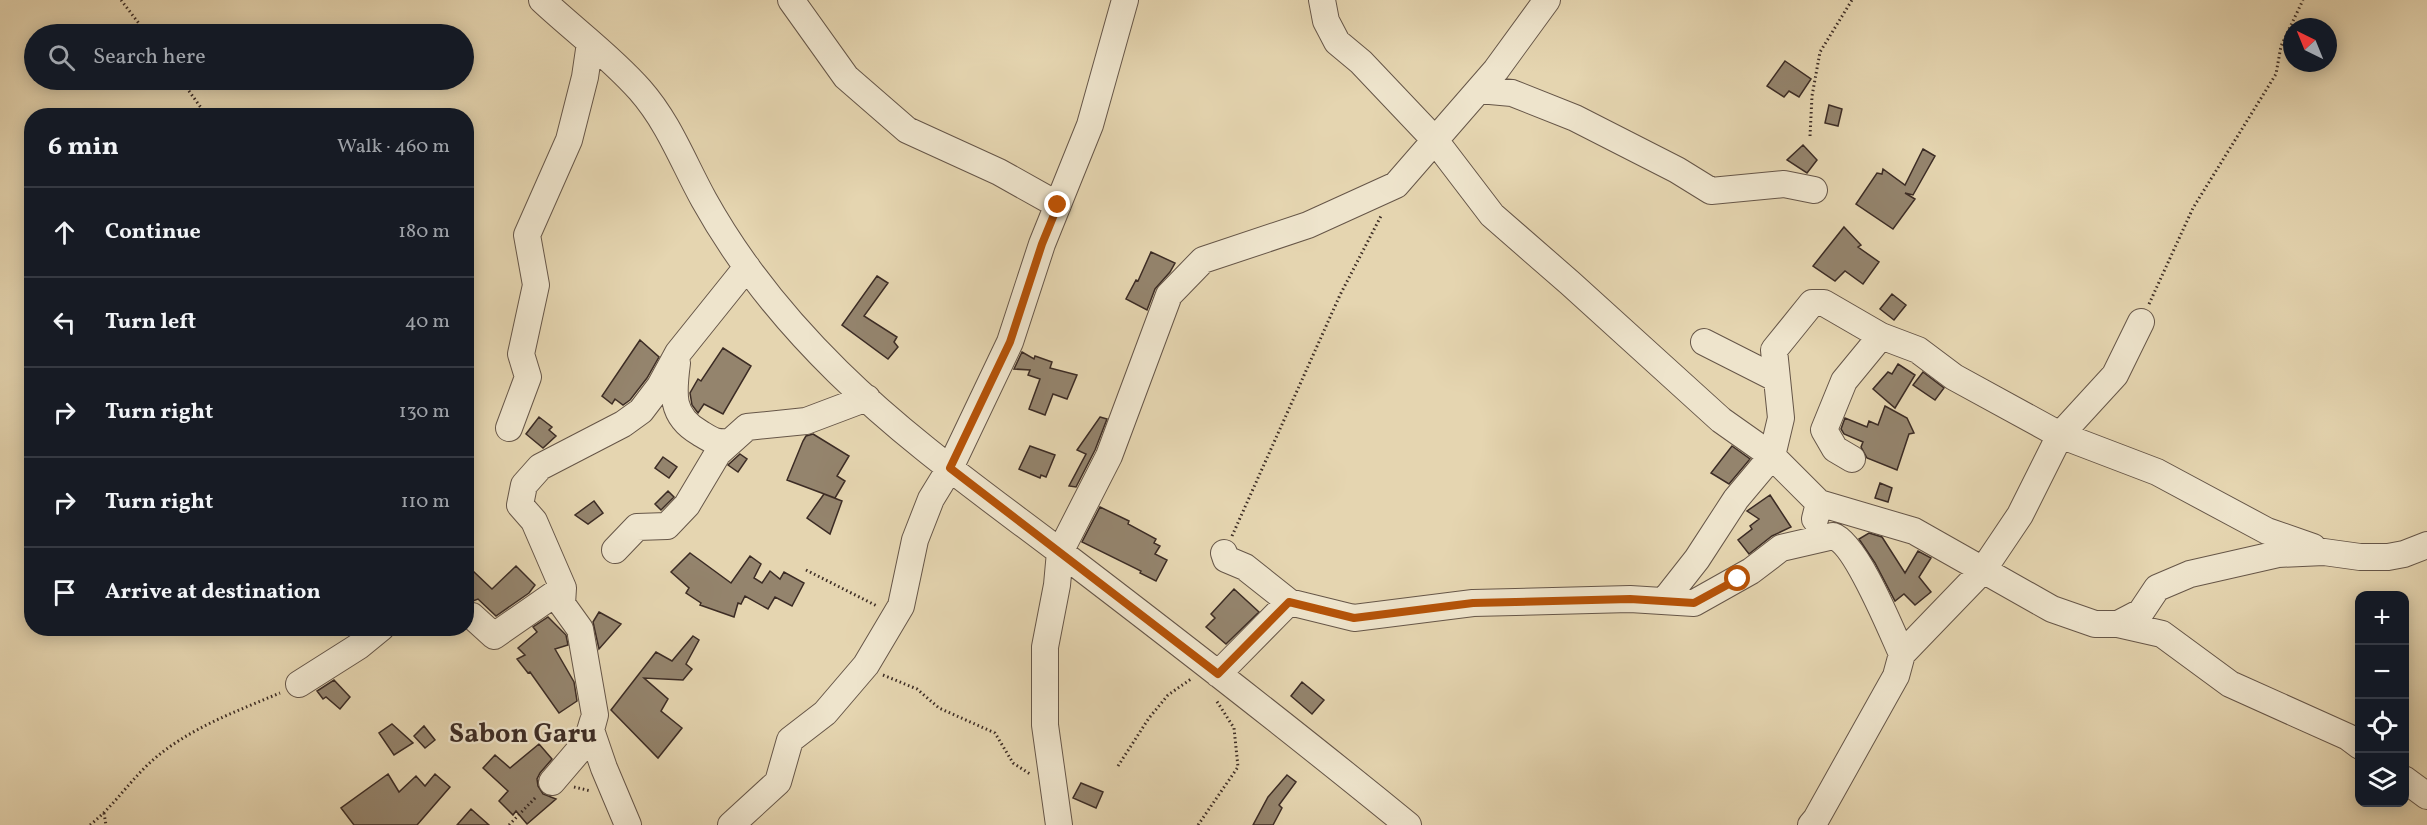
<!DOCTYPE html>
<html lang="en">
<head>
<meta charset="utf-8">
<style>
  body { margin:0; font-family:Vollkorn,serif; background:#20242c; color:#f1f3f6 }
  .controls { position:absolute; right:18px; bottom:18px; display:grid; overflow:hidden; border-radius:12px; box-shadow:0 3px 15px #0003 }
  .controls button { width:54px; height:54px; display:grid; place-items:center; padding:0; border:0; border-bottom:2px solid #363941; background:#171b24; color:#f1f3f6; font:30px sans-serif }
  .compass { position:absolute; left:2283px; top:18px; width:54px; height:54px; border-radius:50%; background:#171b24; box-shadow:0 3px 15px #0003; rotate:317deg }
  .stop { position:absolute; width:18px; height:18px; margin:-14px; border:4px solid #b45309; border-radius:50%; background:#fff }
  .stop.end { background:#b45309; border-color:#fff; box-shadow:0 2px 6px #0008 }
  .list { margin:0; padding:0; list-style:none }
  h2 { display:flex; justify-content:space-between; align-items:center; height:78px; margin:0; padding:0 24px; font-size:26px }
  h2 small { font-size:20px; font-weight:400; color:#9ea1a6 }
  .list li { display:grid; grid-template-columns:39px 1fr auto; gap:18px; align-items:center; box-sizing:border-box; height:90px; padding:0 24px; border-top:2px solid #363941 }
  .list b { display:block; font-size:22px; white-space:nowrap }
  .list em { font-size:20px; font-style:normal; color:#9ea1a6 }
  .icon { flex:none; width:33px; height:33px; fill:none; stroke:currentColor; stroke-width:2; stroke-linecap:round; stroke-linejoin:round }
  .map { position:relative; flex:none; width:2427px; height:825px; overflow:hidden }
  .search { position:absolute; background:#171b24; box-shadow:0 3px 15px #0003; left:24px; top:24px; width:450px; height:66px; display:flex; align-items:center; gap:15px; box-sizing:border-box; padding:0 21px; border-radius:33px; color:#9ea1a6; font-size:22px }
  .panel { position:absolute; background:#171b24; box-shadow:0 3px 15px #0003; left:24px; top:108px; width:450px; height:528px; border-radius:24px }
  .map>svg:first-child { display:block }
  .building { fill:#94846d; stroke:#3c2c25; stroke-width:1.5 }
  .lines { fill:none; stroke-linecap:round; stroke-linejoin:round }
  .minor-casing { stroke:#665648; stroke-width:28 }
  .path { stroke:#3c2c25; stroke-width:3; stroke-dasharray:1.5 3; stroke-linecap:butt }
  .minor { stroke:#eee4cc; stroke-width:26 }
  .route { stroke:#b45309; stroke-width:8 }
  .labels { text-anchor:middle; stroke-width:4.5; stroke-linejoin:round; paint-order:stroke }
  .quarter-label { font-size:27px; font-weight:bold; fill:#3c2c25; stroke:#eee4cc }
</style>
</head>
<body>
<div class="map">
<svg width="2427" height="825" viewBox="0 0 2427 825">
  <rect width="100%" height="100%" fill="#e5d5b0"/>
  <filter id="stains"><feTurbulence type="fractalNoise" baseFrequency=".00333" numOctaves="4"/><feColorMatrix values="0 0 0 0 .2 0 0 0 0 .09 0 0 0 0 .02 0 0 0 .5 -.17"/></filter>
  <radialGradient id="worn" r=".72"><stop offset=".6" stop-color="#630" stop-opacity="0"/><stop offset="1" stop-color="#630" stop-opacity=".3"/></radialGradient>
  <!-- building -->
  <path class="building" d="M1785,61l26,18 -12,18 -10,-6 -5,6 -17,-11z
    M1829,105l13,4 -4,17 -13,-3z
    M1803,145l14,15 -10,13 -20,-13z
    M1923,149l12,7 -22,39 -8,-2 10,6 -22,30 -37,-25 21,-31 5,1 1,-5 22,16z
    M1844,227l17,18 -3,2 21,15 -16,22 -18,-13 -10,10 -22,-15z
    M1151,252l24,11 -5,9 -15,17 -8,21 -21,-11 10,-19 2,1z
    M877,276l11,7 -24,33 33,21 -3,5 4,5 -10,12 -46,-34z
    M1892,294l14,11 -12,15 -14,-11z
    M640,340l19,17 -12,21 -17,22 -7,5 -8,-6 -3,5 -10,-8z
    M723,348l28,18 -28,48 -19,-10 -6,9 -6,-8 -2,-12 8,-14 3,2z
    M1022,352l12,7 1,-3 17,6 -2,6 27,7 -10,24 -14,-5 -8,21 -16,-6 11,-30 -12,-4 2,-5 -16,-1z
    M1898,364l17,11 -20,33 -22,-19 15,-17 4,2z
    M1923,372l21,16 -9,12 -22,-15z
    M1885,406l22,12 7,15 -5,1 -12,36 -30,-12 -6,-11 2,-5 -19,-8 -3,-5 4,-11 22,9 2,-6 9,4z
    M539,417l13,10 -3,3 7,6 -13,12 -17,-14z
    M1100,417l7,2 -12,31 -19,37 -7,-1 17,-32 -9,-4z
    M813,434l36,22 -12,20 8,5 -10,17 -48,-18 16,-39 3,-5z
    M1030,446l25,9 -9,22 -5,-2 -1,3 -21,-9z
    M1732,446l18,13 -21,25 -18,-11z
    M740,454l7,5 -9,13 -10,-7z
    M663,457l14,10 -8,11 -14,-10z
    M1880,483l12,5 -4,14 -13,-4z
    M668,491l6,6 -13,13 -6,-6z
    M824,494l18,7 -12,33 -23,-16z
    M1770,495l21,32 -19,9 -23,18 -11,-14 14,-11 -2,-3 9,-7 -12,-8z
    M594,501l9,12 -15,11 -13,-9z
    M1100,507l29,14 -1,3 28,15 -2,4 6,3 -5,8 12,6 -11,21 -16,-8 1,-2 -59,-29z
    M1869,533l13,4 23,36 13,-22 13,7 -12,19 12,15 -16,13 -11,-11 -9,7 -20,-38 -16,-24z
    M690,553l41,30 19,-27 11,8 -7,14 8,5 8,-12 10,8 4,-7 20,11 -12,23 -17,-9 -7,12 -23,-13 -4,8 -3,-1 -4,14 -34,-12 1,-2 -15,-10 3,-5 -18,-16z
    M516,566l19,19 -6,8 -33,23 -18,-17 -5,2 -7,-6v-18l7,-6 19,18z
    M1234,589l25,23 -33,32 -20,-17 9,-9 -4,-4z
    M599,612l22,12 -22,25 -6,-27z
    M548,617l18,18 2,10 -13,4 19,33 3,19 -18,12 -29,-41 -2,1 -11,-14 8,-4 -7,-7 19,-16 -4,-5z
    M693,636l6,4 -13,24 6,5 -9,11 -39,-2 24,21 -7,12 21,17 -24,30 -47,-48 45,-58 16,9z
    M334,680l16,17 -10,12 -14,-12 -3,2 -6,-8z
    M1302,682l22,18 -12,14 -21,-18z
    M392,724l21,19 -19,12 -15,-22z
    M424,726l11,14 -10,8 -11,-12z
    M539,744l13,15 -12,14 -3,6 1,7 5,8 13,5 -29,25 -11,-13 -3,4 -14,-14 9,-10 -25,-23 12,-13 15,13z
    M388,774l11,18 17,-16 9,10 10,-12 15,13 -33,38h-63l-13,-17z
    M1287,775l9,7 -17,23 3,3 -9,17h-20l15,-28z
    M1081,783l22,9 -7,16 -23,-10z
    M471,809l18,16h-32z"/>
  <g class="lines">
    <defs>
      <path id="minor" d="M542,0c32,30 69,57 98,90 29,33 43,72 64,110 35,63 82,121 134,172 68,67 146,122 221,179 118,90 235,181 349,274
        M791,0l55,77 61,53 92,42 59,33
        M1322,0l4,21 11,21 24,20 73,77 58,76 78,68 151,137 51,36 -36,43 -39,60 -33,42
        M1479,90l33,3 63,25 102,52 34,21 73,-7 30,6
        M1704,342l73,37 4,39 -9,38 47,47 -4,16
        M677,363c-4,30 -7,53 23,70 13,8 15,10 30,9
        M1777,379l-3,-29 38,-47h12l57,33
        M509,428l19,-51 -7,-23 15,-69 -9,-50 42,-95 16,-63 5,-34
        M1852,459l-17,-10 -11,-19 20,-49 37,-45 37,14 36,27 106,58 97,37 110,59 46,16
        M1819,503l95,28 138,78 43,15h23l23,-12 16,-24 33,-14 88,-20 46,-2 36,5h28l16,-3 23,-9
        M615,550l22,-23 30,-1 20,-21 31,-52 29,-26 59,-6 61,-23
        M1224,553l2,6 19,8 44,35
        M472,616l22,20 69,-48
        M2118,624l44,10 68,50 118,53 12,9
        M1218,674l71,-72 65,16 119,-15 157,-4 64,4 57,-32 30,-23 52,-12c23,7 58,94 69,118
        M299,684l60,-38 22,-18
        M2404,779l23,17
        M552,782l35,-41 6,-20
        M628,825l-24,-57 -13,-38 4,-15 -15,-86 -18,-25 1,-16 -29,-67 -14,-16 4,-20 16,-18 83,-43 18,-13 19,-25 18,-33 69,-86
        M731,825l47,-43 12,-42 35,-27 41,-48 35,-59 14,-66 16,-41 19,-31 60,-126 32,-98 48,-119 35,-125
        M1059,825l-14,-100v-78l12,-62 3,-33 49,-96 60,-161 34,-35 105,-35 88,-40 100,-115 51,-70
        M1811,825l5,-6 80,-143 6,-22 81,-84 37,-55 40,-80 55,-60 26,-53"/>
    </defs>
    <!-- minor casing -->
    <use href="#minor" class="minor-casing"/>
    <!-- path -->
    <path class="path" d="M121,0l26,34
      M181,80l26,36
      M1810,136l2,-40 8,-44 32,-52
      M2149,304l44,-96 83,-134 5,-28 22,-46
      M1232,536l108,-241 41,-79
      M806,570l71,36
      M883,675l34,14 22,19 56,25 18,30 17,11
      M1118,766l31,-48 19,-23 23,-16
      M574,787l17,4
      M104,813l2,12
      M90,825c24,-19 41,-46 64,-66 36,-31 83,-48 126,-66
      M509,825l28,-29
      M1198,825l40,-58 -4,-39 -18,-28"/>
    <!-- minor -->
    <use href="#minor" class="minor"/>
  </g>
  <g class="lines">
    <!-- route -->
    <path class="route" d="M1058,205l-16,39 -32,98 -60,126 268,206 71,-72 65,16 119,-15 157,-4 64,4 44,-24"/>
  </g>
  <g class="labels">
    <!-- quarter labels -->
    <g class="quarter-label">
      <text x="523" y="742">Sabon Garu</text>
    </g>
  </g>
  <rect width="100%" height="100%" filter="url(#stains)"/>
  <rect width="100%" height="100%" fill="url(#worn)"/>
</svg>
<div class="controls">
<button>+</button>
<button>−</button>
<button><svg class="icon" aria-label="locate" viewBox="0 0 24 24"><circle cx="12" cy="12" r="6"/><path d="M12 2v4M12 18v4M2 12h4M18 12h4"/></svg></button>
<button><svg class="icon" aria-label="layers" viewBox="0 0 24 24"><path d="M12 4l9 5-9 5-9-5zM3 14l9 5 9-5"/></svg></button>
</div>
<svg class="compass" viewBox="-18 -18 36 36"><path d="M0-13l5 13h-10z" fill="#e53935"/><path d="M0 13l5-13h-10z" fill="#9ea1a6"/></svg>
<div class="stop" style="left:1738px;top:579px"></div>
<div class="stop end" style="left:1058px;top:205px"></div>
<div class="search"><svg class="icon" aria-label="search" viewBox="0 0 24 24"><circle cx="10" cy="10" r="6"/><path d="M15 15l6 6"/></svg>Search here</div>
<section class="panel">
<h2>6 min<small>Walk · 460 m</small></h2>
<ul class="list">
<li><svg class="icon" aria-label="ahead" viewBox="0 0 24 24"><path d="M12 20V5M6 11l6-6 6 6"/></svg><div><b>Continue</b></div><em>180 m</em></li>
<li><svg class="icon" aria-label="left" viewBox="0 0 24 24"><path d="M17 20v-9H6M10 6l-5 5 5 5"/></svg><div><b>Turn left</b></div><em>40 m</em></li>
<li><svg class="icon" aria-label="right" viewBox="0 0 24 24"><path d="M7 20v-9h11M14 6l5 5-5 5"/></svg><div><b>Turn right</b></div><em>130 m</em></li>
<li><svg class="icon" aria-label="right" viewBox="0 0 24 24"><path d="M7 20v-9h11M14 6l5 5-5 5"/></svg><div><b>Turn right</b></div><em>110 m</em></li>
<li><svg class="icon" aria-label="arrive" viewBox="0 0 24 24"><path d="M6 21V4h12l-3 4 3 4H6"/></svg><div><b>Arrive at destination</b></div></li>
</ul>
</section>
</div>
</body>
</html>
